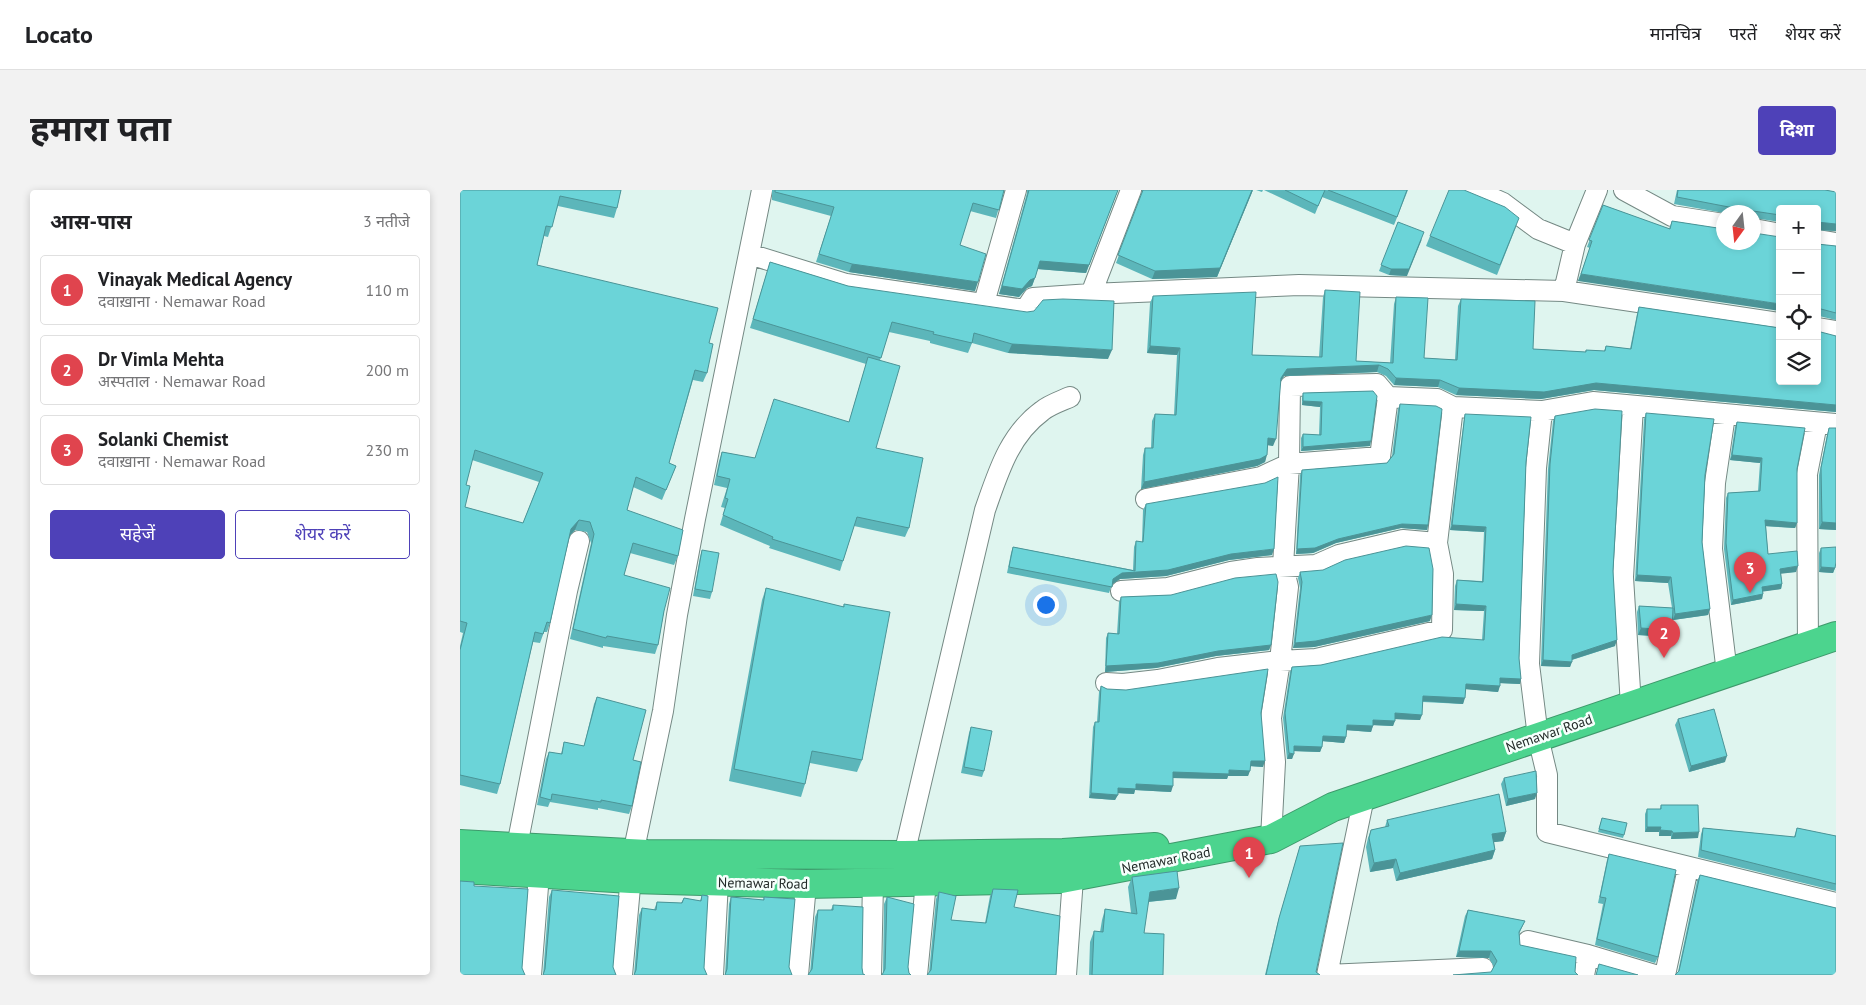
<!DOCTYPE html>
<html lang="hi">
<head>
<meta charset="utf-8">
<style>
  body { margin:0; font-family:"PT Sans","Noto Sans Devanagari",sans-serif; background:#f2f2f2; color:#202124 }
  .controls { position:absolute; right:15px; top:15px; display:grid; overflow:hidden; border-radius:5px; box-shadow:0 2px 8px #0003 }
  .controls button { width:45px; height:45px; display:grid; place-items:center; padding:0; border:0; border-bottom:1px solid #e0e0e0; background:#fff; color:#202124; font:25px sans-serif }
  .compass { position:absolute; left:1256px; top:15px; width:45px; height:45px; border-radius:50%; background:#fff; box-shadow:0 2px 8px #0003; rotate:195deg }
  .you { position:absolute; left:585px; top:414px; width:18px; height:18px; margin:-12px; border:4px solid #fff; border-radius:50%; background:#1a73e8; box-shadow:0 0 0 8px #1a73e833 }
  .badge { display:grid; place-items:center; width:32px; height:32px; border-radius:50%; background:#4e41b8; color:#fff; font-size:16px; font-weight:700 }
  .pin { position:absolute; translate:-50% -41px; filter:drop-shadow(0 1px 2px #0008) }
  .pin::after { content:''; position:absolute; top:26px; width:18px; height:15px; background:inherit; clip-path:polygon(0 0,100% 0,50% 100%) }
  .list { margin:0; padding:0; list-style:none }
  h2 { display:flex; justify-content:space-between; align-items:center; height:65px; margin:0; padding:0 20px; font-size:21px }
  h2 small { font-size:16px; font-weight:400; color:#757577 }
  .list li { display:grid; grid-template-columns:32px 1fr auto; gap:15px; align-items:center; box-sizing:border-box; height:70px; margin:0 10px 10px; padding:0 10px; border:1px solid #e0e0e0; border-radius:5px }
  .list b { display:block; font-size:19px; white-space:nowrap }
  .list p { margin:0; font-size:16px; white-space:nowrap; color:#757577 }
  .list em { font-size:16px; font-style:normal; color:#757577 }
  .actions { display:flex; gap:10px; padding:15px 20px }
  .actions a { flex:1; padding:11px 0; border:1px solid #4e41b8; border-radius:5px; text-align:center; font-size:18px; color:#4e41b8 }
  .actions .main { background:#4e41b8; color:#fff }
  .icon { flex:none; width:28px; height:28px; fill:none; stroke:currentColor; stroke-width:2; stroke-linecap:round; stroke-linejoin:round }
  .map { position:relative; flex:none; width:1376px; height:785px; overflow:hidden; border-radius:5px }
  header { display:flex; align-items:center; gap:30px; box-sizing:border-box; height:70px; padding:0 25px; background:#fff; border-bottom:1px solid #e0e0e0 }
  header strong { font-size:24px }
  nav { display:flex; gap:28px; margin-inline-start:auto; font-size:18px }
  .intro { display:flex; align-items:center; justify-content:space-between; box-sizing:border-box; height:120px; padding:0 30px }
  h1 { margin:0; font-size:35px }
  .button { padding:12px 22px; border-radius:5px; background:#4e41b8; color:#fff; font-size:18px; font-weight:700 }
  main { display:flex; gap:30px; padding:0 30px }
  aside { flex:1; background:#fff; border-radius:5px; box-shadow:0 2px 8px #0003 }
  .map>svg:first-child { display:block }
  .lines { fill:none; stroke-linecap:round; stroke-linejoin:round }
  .minor-casing { stroke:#758984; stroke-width:22 }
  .highway-casing { stroke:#3e996b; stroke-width:30 }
  .minor { stroke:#fff; stroke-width:20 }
  .highway { stroke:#4cd48e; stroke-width:28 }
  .wall { fill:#5cb6ba; fill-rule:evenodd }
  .shaded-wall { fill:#4b9497 }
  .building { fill:#6bd4d8; stroke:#4b9497; fill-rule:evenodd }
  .labels { text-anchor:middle; stroke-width:5; stroke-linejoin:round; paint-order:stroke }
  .street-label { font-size:14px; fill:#232b29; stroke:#f6fffc }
</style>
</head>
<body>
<header>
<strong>Locato</strong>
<nav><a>मानचित्र</a><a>परतें</a><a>शेयर करें</a></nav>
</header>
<div class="intro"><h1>हमारा पता</h1><a class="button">दिशा</a></div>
<main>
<aside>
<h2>आस-पास<small>3 नतीजे</small></h2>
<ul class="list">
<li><span class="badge" style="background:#e0444e">1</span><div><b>Vinayak Medical Agency</b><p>दवाख़ाना · Nemawar Road</p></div><em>110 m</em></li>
<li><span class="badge" style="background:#e0444e">2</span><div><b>Dr Vimla Mehta</b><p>अस्पताल · Nemawar Road</p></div><em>200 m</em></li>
<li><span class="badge" style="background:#e0444e">3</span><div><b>Solanki Chemist</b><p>दवाख़ाना · Nemawar Road</p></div><em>230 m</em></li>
</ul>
<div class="actions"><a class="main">सहेजें</a><a>शेयर करें</a></div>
</aside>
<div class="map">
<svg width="1376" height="785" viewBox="0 0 1376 785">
  <rect width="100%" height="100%" fill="#dff5ef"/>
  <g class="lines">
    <defs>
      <path id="minor" d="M671,0l-40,104 208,-9 265,6 11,-47 22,-54
        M1014,0l29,13 35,26 37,15
        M1164,0l48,26 52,8
        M1294,39l26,5
        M1357,50l19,3
        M289,64l97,30 179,26 8,-12 58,-4
        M1104,101l216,32
        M524,113l32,-113
        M1357,138l19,3
        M928,207l-11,-13 -87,2 -1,78 91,-7 8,-60 49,2 16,8 89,4
        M1265,225l-10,68 -3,66 15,124
        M1376,234l-243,-22 -51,9 -6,57 -7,196 9,73 9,38v57l289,71
        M686,309l115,-22 28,-13 -6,102 5,21 -8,74 -9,57 4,44 -4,77
        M661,401l47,-3 63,-16 27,-4 58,-3 23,-10 64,-15 34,3
        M1348,457l-1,-173 10,-51
        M646,493l17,1 35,-4 60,-12 62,-7 36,-2 126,-29 1,-56 -6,-31 16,-136
        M1171,516l-8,-129 10,-171
        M57,656l50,-255 12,-50
        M444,665l81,-345c13,-37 24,-75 57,-99 7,-6 19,-10 28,-14
        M1068,751l60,14 67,20
        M71,785l8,-101
        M162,785l11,-121 30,-143 14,-96 18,-96 67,-329
        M253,785l5,-93
        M338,785l8,-91
        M411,785l2,-92
        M457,785l9,-93
        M606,785l7,-97
        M867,785l37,-178
        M867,785l156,-7
        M1124,785l4,-20
        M1205,785l23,-107"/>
      <path id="highway" d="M0,654l187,10 257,1 159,-2 92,-6
        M0,679l171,10 175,5 255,-5 210,-40 62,-32 503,-171"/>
    </defs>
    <!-- minor casing -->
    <use href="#minor" class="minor-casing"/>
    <!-- highway casing -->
    <use href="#highway" class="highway-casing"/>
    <!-- minor -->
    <use href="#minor" class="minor"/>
    <!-- highway -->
    <use href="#highway" class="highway"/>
  </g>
  <!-- wall -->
  <path class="wall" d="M0,0h161l-4,18 -3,10 -56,-12 -10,31 -4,-1 -7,29 172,78 -2,30 -4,9 -10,-2 -24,83 7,3 -14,34 -29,-13 -6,23 51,46 -4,9 -44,-12 -6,22 40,36 -6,34 -3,9 -52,-8v2l-33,-9 21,-96 -4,-11 -12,-2 -6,6 -19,87 -3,9h-3l-4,11 -7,-1 -33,142 -3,10 -37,-9v-139l3,-13 -3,-1zM12,270l67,22 -16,41 -58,-16 1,-22z
    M312,0h232l-8,28 -26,-7 -10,34 15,46 -126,-19 -33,-10 15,-46 -59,-16z
    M567,0h91l-32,83 -48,-4 -6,17 -5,2 -8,9 -20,-3 28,-101z
    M682,0h111l-36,87 -65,2 -36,-16 26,-70z
    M796,0h7l-1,2z
    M804,0h144l-14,35 -72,-28 -7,17z
    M1217,0h148l11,2v39l-19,-1 -37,-21v13l-26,-4v-6l-30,1 -50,-9z
    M1143,15l66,24 3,-8 52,8 -146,52 12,-33 -3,-1z
    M938,32l9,54 -18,-1 -10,-4z
    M1056,37l-19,48 -71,-29 4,-10z
    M1357,54l19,2v74l-17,-4 -2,1z
    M310,72l78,24 260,73 -100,-6 -36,-10 -4,10 -38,-10v-2l-41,-9 -9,28 -4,88 33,80 -4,9 -51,-11 -14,45 -71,-23 1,-2 -50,-21 5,-17 -4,-1 6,-19 -13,-3 5,-24 3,-9 32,6 95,-36 17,-58 -116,-36z
    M865,100l31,71 34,2 4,-59 2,-7 28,61 31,2 3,-54 3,-7 72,50 52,3 1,-2 18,1 2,-5 24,3 7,-35 2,-7 197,29v76l-242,-22 -53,9 -85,-4 -18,-8 -44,-2 -8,-9 -9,-4 -93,4 -4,6 -7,64 -5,-1 -3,17 -8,4 -116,23 2,-34 2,-7h6l1,-27 3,-7 19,1 3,-60 -30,-2 3,-50 3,-7 99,59 67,2 4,-60z
    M913,201l-3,55 -69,5v-13l2,-4 16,1 1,-28 -18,-2v-7l1,-5z
    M940,214l28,121 -1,5 -26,-2 -65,15 -23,10 -17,1 4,-79 2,-5 85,-7 5,-7 6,-47z
    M1186,223l59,62 -3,67 8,67 -2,6 -35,5v-3l-1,13 -2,7 -32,-2 -1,-23 2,-6 33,2 -4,-25 -33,-2 9,-162z
    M1005,224l61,48 -7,196 1,26 -20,-1 -2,9 -32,-3 -3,15 -40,-2 -3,18 -25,-1 -2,7 -20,-1 -2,7 -25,-2v7l-2,6 -22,-2v6l-2,5 -26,-1 -2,8h-5l-4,-41 7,-46 2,-5 29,-2 161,-25 2,-29 -30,-1 1,-24 2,-6 25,1 2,-49 -34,-2 14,-111z
    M1095,226l58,155 2,75 -43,14 -2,7 -29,-1v-3l7,-194 5,-48z
    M1277,232l60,47v54l-2,5 -29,-2 2,28 28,18 -15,1 1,11 -1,5 -18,2 -1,8 -31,6 -7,-56 2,-51 2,-5 30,-2 2,-28 -30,-3 5,-33z
    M1369,238l7,102 -17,-1v-54l8,-40z
    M686,314l126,51 -43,5 -63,16 -46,3 -8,5 -3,9 -102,-20 4,-20 2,-6 120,23 1,-23 2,-6 6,1 1,-32z
    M1361,358l14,20 -2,5 -14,-1v-19z
    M242,360l10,42 -2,7 -17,-3 7,-39z
    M840,382l130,49 -116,26 -21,1 7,-60 -2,-10z
    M306,398l77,19 1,-3 18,156 -5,12 -47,-9 -5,21 -4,13 -72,-16 33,-181z
    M711,405l100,50 -2,5 -53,6 -60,12 -51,4 1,-34 2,-5 9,1 2,-32 2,-5z
    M641,496l6,3 154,24 2,54 -13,-1 -2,10h-20l-1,3 -54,-1 -2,14 -36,-2 -1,4 -16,-1 -3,7 -26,-2 4,-71 2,-5h2l2,-30z
    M137,507l36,63 -1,46 -3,8 -31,-6v2l-48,-8 -2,5 -11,-2 9,-46 3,-7 12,2 3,-12 20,4 10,-42z
    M1218,529l47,43 -36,10 -14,-47z
    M511,537l13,44 -2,6 -21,-4 8,-40z
    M1044,588l31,21 -29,7 -5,-22z
    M1201,615l37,33 -27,1v-3h-12v-4h-14v-18l2,-5h13z
    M1142,628l22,17 -1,3 -25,-6z
    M927,630l119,12 -3,9 -9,1 1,8 -3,9 -96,22 -3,-13 -23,4 -4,-25 2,-9 3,-8 14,-3z
    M1243,638l91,9 3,-9 39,8v55l-138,-34 3,-23z
    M840,656l16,126 4,3h-55l12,-50z
    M1149,664l49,103 -3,6 -60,-18 8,-41 -5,-1 9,-43z
    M1240,685l136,33 -158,64 19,-91z
    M672,687l44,22 -28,3 -4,31 19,42h-74l1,-33 4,-11 6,1 2,-12 3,-11 26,4 -3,-26z
    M533,699l21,18 -85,66 7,-74 3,-7 12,28 34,3 5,-27z
    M92,700l61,77 -70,8 6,-78z
    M242,705l6,1 -74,79 5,-60 3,-7 12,2 3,-8 24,1 3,-5 16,3z
    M271,707l32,3 1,-3 25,70 -64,8 4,-71z
    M427,707l21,70 1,6h-26l1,-69z
    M373,715l29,63 1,6 -53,-1 5,-56 3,-7h13z
    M1008,720l57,11 -6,13 1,11 55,27h-84l3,-5 -5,-9 -33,-1 9,-41z"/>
  <!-- shaded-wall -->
  <path class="shaded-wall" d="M658,0l-32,83 -49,-4 3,-8z
    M793,0l-36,87 -65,2 3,-8z
    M1357,32l19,2v7l-19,-1z
    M962,49l-15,37 -18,-1 2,-6z
    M392,74l126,18 -3,9 -126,-19z
    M1121,84l199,30v7l-202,-30z
    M575,88l-3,8 -5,2 -8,9 -20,-3 3,-8z
    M1361,119l-2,7 -2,1v-6z
    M552,154l100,6 -4,9 -100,-6z
    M690,156l30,2 -3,7 -30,-2z
    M919,175l-2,7 -93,4 -6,9 3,-7 6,-9z
    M936,188l44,2 -2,7 -44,-2z
    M1136,193l240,22v7l-242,-22 -53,9 -85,-4 3,-7z
    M843,211l19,1 -2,5 -18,-2z
    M808,248l8,1 -3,7 -7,-1z
    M911,251l-1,5 -69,5 2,-4z
    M807,265l-2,7 -8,4 -116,23 3,-7z
    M1272,265l30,3 -2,5 -30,-3z
    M119,330l-4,10 -8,8 4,-9z
    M1305,330l32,3 -2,5 -32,-2z
    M1362,332l14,1v7l-17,-1z
    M942,334l26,1 -1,5 -26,-2 -65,15 -23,10 -17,1 1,-5 41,-10z
    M992,335l34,2 -2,5 -34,-2z
    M814,359l-2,6 -43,5 -63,16 -46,3 -9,6 2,-6 9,-6 109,-19z
    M1338,376l-2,6 -17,2 1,-5z
    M1361,377l14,1 -2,5 -14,-1z
    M1177,385l34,2 -3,6 -33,-2z
    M1322,394l-1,5 -21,3 2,-5z
    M1303,404l-1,5 -31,6 2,-5z
    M996,414l30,2 -2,5 -30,-1z
    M1250,419l-2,6 -35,5 2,-6z
    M972,425l-2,6 -116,26 -21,1 2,-5z
    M1181,438l31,2 -2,7 -32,-2z
    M1157,450l-2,6 -44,14 1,-5z
    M811,455l-2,5 -53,6 -60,12 -51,4 1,-6 112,-15z
    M1083,470l29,2 -2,5 -29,-1z
    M1040,488l21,1 -1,5 -22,-1z
    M1006,494l34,2 -2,6 -34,-3z
    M963,506l42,2 -2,6 -42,-3z
    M935,523l27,2 -2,5 -27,-1z
    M913,530l22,1 -2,5 -22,-1z
    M887,535l26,1 -2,6 -26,-2z
    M863,546l23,1 -2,6 -23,-2z
    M834,556l28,1 -2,5 -28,-1z
    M829,563l5,1 -2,5h-5z
    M1267,566l-2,6 -36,10 2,-6z
    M791,571h14l-2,6 -14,-1z
    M769,580l21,1 -2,5h-20l-1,3 -56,-1 2,-6z
    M676,594l37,2 -2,6 -36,-2 -1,4 -18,-1 2,-5z
    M631,603l27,2 -3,5 -26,-2z
    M1077,603l-2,6 -29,7 2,-7z
    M1187,637h14l-2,5h-14z
    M1200,640l12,1 -1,5h-12z
    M1046,642l-3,9 -15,2 4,-9z
    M1239,642l-1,6 -27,1 2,-6z
    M1035,660l-3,9 -96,22 4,-8z
    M936,669l-3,9 -23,4 4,-9z
    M719,698l-3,11 -30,3 4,-10z
    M999,761h32l-2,7 -33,-1z"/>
  <!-- building -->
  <path class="building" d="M0,0h161l-4,18 -57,-12 -8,31 -6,-1 -9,39 181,43 -9,35 4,1 -6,29 -12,-3 -26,93 7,3 -10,24 -30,-13 -9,33 56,20 -5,26 -45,-13 -9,32 46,13 -6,23 -6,34 -51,-9 -1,2 -33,-9 21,-95 -4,-12 -11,-2 -8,9 -21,94 -3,-1 -4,12 -8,-2 -35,152 -40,-9v-125l7,-27 -7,-2zM15,260l68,23 -20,50 -58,-16 5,-21 -4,-1z
    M315,0h229l-5,20 -26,-7 -13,42 26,9 -8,28 -126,-18 -33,-10 15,-47 -59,-15z
    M569,0h89l-29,75 -49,-4 -5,17 -5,2 -8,9 -20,-3z
    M683,0h109l-32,78 -65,3 -37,-16z
    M825,0h40l-7,16z
    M868,0h79l-10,27z
    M989,0h15l41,17 14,11 -19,47 -70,-29z
    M1218,0h147l11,2v32l-19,-2v-13h-37v6l-27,-4 -2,1h-14l-3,-4 -57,-11z
    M1143,15l67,24 2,-8 52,8v13h30v-9l26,4v67l-199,-30 11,-33 -3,-1z
    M938,32l26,10 -15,37h-18l-10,-4z
    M1357,54l19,2v67l-15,-4 -4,2z
    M310,72l78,24 179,26 7,-1 9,-11 20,-1 51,2 -2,49 -100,-6 -38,-11 -2,10 -39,-9 1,-2 -42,-10 -11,36 -128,-39z
    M865,100l35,2 -4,69 37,2 3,-66 32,1 -4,60 33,2 4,-61 74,2 -2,48 53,3v-2l19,1 1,-5 25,3 8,-42 141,21v53h37v-50l19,5v69l-240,-22 -52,9 -85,-4 -19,-8 -44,-2 -8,-9 -9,-4 -92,4 -6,9 -5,61 -8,-1 -1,17 -7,4 -116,23 1,-34h8l2,-34 21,1 4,-67 -30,-2 3,-50 103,-4 -4,63 70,2z
    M408,167l32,9 -24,82 47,10 -14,70 -52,-11 -14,44 -71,-22 1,-2 -50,-22 5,-16 -3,-1 5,-19 -13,-3 5,-24 33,6 19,-59 75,23z
    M913,201l4,5 -6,45 -68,6v-13l18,1 1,-33 -19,-1v-8z
    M940,214l36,2 6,3 -14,116 -26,-1 -64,15 -23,9 -18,1 5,-79 85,-7 7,-9z
    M1135,219l27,2 -9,160 4,69 -45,15v7l-29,-2 7,-196 5,-48z
    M1186,223l68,6 -9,56 -3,67 8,67 -35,5 -4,-37 -34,-2z
    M1005,224l66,3 -5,45 -7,196 2,21 -21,-1v8l-34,-2 -1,14 -42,-2 -1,19 -27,-2v8l-22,-1v6l-26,-1 -1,12 -23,-1 -1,11 -28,-1v8l-5,-1 -4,-40 7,-46 29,-2 121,-28 42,3 2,-34 -30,-2 1,-24 26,2 3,-55 -34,-2z
    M1277,232l68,6 -8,41v54l-32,-3 3,34 29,-3 1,15 -18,3 2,15 -20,3 1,7 -30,6 -7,-57 2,-50 32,-2 2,-33 -30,-3z
    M1369,238h7v95l-14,-1 -1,-54z
    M818,287l-4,72 -43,5 -63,16 -46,3 -9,6 -1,8 -103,-20 4,-20 122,24 1,-30 7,1 3,-38 119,-21z
    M946,356l23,2 4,21 -1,46 -116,26 -21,2 7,-61 -2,-10 23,-2 22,-10z
    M1376,357v15l-1,6 -14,-1v-19z
    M242,360l17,3 -7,39 -17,-3z
    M816,384l2,8 -7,63 -53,6 -60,12 -52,3 2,-33 11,1 2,-37 50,-2 64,-17z
    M306,398l78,19v-3l46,8 -28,148 -50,-9 -7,33 -71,-15z
    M1179,416l34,2 -1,22 -31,-2z
    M808,479l-7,44 4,48h-14l-1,10 -21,-1v4l-56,-2v14l-37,-2v5l-18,-1v7l-27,-2 4,-71h4l2,-36 6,3 19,1z
    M137,507l49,13 -13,50 8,2 -9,44 -31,-6v2l-49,-8 -1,6 -11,-3 9,-45 13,2 2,-12 20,4z
    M1254,519l13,47 -36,10 -13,-47z
    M511,537l21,4 -8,40 -20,-4z
    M1076,581l1,22 -29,6 -4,-21z
    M1039,604l7,38 -14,2 3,16 -95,23 -4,-14 -22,4 -5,-25 2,-8 18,-4 -2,-6z
    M1201,615h37l1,27 -26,1 -1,-2 -12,-1 1,-3h-14v-18h14z
    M1142,628l25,5 -3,12 -25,-6z
    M1243,638l92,9 2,-9 39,8v48l-135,-34z
    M883,653l-27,129 4,3h-54l13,-57 21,-72z
    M1149,664l67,16 -18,87 -61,-18 9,-41 -6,-1z
    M717,681l2,17 -29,4 -6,41 20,1 -1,41h-71l2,-44 9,1 2,-23 32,5 -5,-37z
    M1240,685l136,33v67h-161l4,-4z
    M0,691l14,1v4l54,3 -6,79 3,7h-65z
    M533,699l25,1 -4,17 46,9 -4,59h-129l4,-5 8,-78 17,4 -5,24 35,3z
    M92,700l67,6 -6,71 3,8h-73l2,-6z
    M242,705l6,1 -4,72 3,7h-73l2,-5 6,-62 14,2 1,-8 25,1 2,-5 17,3z
    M271,707l33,3v-3l31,2 -6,68 3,8h-67l2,-6z
    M427,707l27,7 -6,63 1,6 2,2h-29l3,-6z
    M373,715l30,2 -1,61 1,6 2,1h-57l4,-6 6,-59h15z
    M1008,720l57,11 -6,11 1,13 56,12 -1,15 3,3h-125l38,-3 6,-11 -6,-10h-32z
    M1139,774l39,11h-42z"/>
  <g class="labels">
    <!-- street labels -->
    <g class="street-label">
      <text transform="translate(1089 543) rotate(-19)" y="5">Nemawar Road</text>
      <text transform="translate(706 670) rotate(-11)" y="5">Nemawar Road</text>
      <text transform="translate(303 693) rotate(1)" y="5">Nemawar Road</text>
    </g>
  </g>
</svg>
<div class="controls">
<button>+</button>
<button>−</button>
<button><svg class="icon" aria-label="locate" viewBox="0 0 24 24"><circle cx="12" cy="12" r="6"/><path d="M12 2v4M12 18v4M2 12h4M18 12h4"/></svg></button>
<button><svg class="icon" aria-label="layers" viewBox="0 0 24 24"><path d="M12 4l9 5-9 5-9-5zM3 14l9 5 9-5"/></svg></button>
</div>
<svg class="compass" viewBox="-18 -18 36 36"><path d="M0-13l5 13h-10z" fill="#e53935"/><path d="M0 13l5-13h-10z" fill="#757577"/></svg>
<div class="you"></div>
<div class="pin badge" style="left:789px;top:688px;background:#e0444e">1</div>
<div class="pin badge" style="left:1204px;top:468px;background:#e0444e">2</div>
<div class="pin badge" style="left:1290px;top:403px;background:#e0444e">3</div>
</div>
</main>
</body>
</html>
